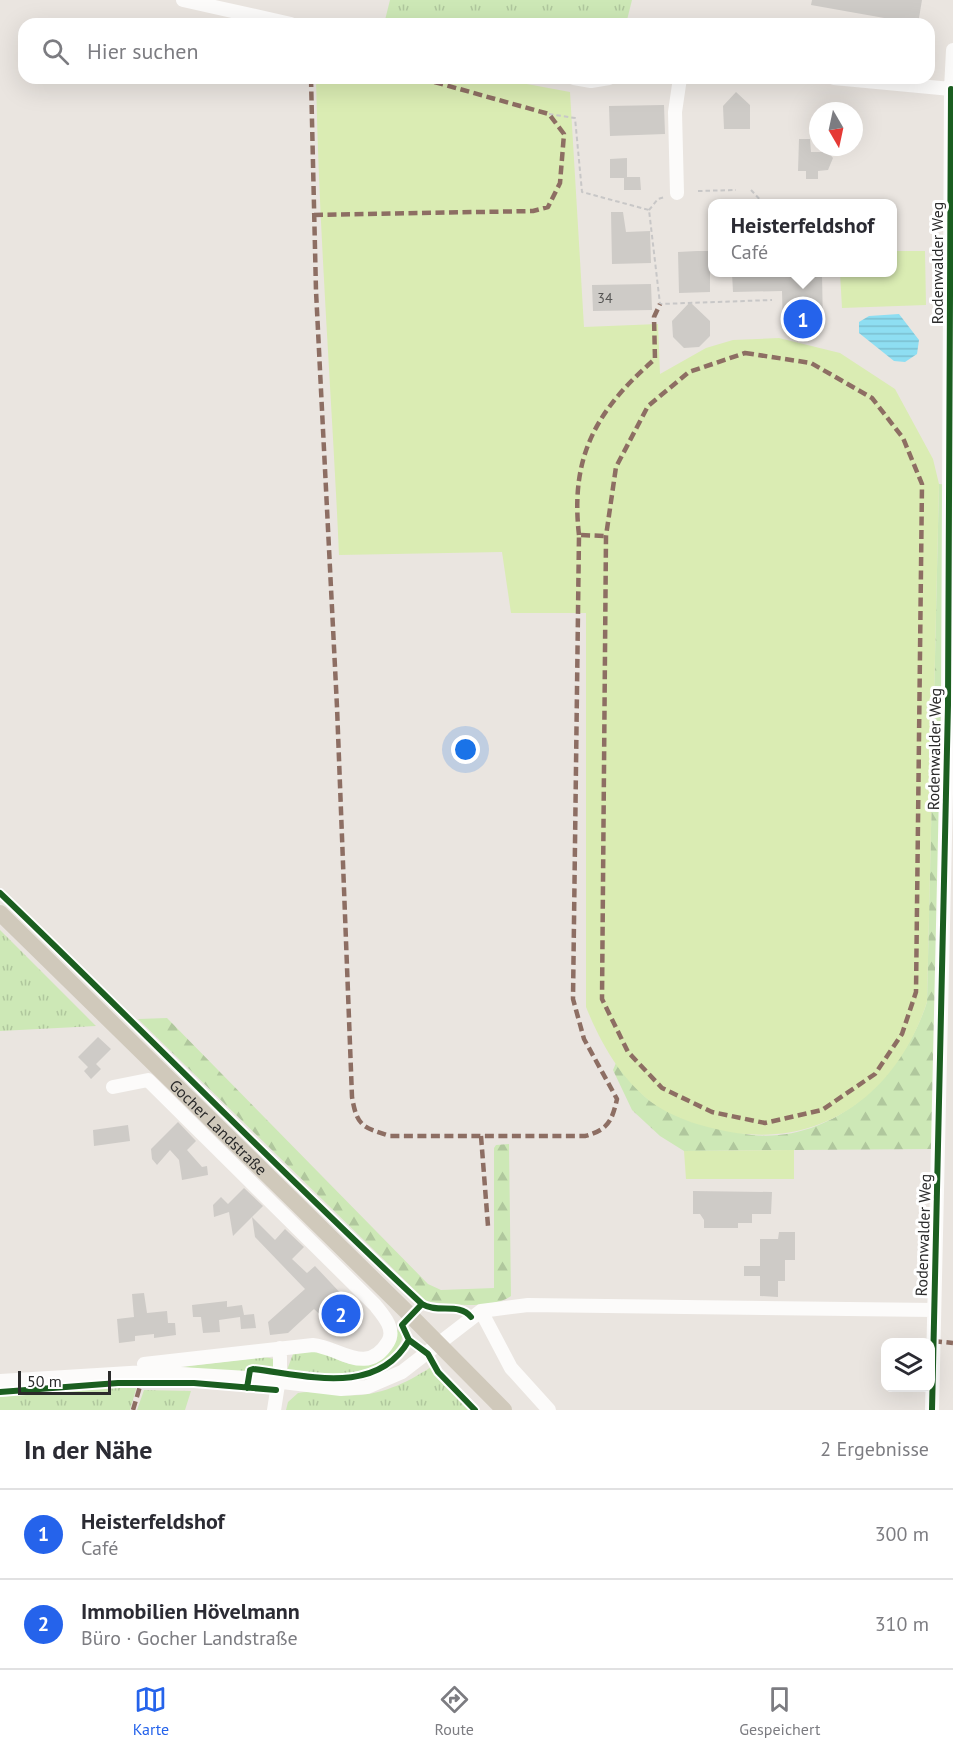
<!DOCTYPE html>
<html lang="de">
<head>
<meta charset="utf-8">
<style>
  body { margin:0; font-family:"PT Sans",sans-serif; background:#f7f7f7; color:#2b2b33 }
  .controls { position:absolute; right:18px; bottom:18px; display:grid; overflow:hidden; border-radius:12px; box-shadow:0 6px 24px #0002 }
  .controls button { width:54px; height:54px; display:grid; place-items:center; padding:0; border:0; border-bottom:2px solid #e1e1e2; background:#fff; color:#2b2b33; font:30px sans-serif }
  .compass { position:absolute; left:809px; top:102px; width:54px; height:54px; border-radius:50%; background:#fff; box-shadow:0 6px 24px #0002; rotate:171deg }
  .scale { position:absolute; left:18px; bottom:15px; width:93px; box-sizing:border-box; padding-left:6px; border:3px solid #2b2b2b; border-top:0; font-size:16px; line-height:21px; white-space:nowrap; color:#2b2b2b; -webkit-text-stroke:4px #fff; paint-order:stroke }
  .you { position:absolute; left:466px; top:750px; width:21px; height:21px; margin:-15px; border:4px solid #fff; border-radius:50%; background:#1a73e8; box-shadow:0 0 0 9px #1a73e833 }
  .badge { display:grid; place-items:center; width:39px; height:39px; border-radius:50%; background:#2563eb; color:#fff; font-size:20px; font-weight:700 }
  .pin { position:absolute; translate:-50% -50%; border:3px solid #fff; box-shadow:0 2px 6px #0006 }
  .popup { position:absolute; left:708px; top:199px; width:189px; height:78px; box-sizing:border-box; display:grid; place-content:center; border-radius:12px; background:#fff; filter:drop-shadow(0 2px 4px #0005); font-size:20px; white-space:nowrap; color:#7c7c81 }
  .popup b { font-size:22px; color:#2b2b33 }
  .popup::after { content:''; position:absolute; left:50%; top:100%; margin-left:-12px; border:12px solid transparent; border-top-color:#fff }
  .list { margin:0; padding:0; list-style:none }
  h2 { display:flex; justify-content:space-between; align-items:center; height:78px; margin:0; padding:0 24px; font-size:26px }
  h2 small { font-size:20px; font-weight:400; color:#7c7c81 }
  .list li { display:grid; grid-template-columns:39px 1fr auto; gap:18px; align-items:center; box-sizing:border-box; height:90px; padding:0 24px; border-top:2px solid #e1e1e2 }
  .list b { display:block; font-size:22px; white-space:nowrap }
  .list p { margin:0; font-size:20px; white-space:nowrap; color:#7c7c81 }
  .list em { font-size:20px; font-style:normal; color:#7c7c81 }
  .icon { flex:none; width:33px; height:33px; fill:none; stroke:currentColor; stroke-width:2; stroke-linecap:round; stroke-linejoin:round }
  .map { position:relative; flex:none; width:953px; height:1410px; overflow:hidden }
  .search { position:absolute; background:#fff; box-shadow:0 6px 24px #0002; left:18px; right:18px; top:18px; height:66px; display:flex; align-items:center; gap:15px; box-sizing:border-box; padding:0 21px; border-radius:18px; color:#7c7c81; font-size:22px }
  .sheet { height:258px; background:#fff }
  nav { display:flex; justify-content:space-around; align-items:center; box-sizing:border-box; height:84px; border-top:2px solid #e1e1e2; background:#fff; font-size:16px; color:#7c7c81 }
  nav a { display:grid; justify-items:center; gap:3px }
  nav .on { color:#2563eb }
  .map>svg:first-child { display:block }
  .grass { fill:url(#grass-tufts) }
  .forest { fill:url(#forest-firs) }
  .pitch { fill:#daecb3 }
  .water { fill:url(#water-rules) }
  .building { fill:#cecbc7 }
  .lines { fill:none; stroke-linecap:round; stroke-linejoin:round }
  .path { stroke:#c8c7c7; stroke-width:2; stroke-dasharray:4.5 3; stroke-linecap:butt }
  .minor { stroke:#fcfbfa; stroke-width:14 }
  .major { stroke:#d0c9bb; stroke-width:16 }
  .quiet { stroke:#8d6e63; stroke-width:4.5; stroke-dasharray:9 4.5; stroke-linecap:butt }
  .cycleway-casing { stroke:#fff; stroke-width:10 }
  .cycleway { stroke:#1b5e20; stroke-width:6 }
  .labels { text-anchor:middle; stroke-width:6; stroke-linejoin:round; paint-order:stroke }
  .number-label { font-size:14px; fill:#565554 }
  .street-label { font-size:16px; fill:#2b2b2b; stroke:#fff }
</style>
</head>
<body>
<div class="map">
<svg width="953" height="1410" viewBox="0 0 953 1410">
  <defs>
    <pattern id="grass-tufts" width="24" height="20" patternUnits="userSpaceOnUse" patternTransform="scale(1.5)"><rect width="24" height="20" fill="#cde8b6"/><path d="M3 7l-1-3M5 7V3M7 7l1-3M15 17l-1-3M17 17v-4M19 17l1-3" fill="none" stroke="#b0c79d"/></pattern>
    <pattern id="forest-firs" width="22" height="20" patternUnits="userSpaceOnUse" patternTransform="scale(1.5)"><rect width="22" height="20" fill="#cde8b6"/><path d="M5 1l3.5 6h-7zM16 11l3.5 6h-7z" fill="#b0c79d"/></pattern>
    <pattern id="water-rules" width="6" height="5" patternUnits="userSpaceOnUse" patternTransform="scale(1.5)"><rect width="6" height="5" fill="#8edef2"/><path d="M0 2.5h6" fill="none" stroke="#7bbfd0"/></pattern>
  </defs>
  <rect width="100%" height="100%" fill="#eae5e0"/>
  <!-- grass -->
  <path class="grass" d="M390,0h242l-6,24h-242z
    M0,930l96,96 -96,5z
    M396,1328l6,6c1,9 -7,18 -14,23 -32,24 -65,19 -101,13l6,-16c8,-1 20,-5 28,-3 9,3 17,10 26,12 22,7 53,-10 49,-35z
    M265,1357l9,2 2,9 -10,1 -1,6 -84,-8z
    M431,1367l39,43h-184l2,-8 10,-9c13,-3 28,1 42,2 34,3 62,-9 91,-28z
    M111,1386h26l-7,24h-130v-13z
    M144,1390l47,1 -6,19h-48z"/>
  <!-- forest -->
  <path class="forest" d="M939,484l12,1 -18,664 -249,2 -24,-15 -28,-26 -19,-40 3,-7c11,13 25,34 41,42 15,8 35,11 52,17 14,4 29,12 43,13 83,8 151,-59 175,-133z
    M167,1018l261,266 13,6 53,-2v-140l2,-3 13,-1 2,152c-19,13 -63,9 -85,5l-288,-282z"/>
  <!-- pitch -->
  <path class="pitch" d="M316,78h178l76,14 14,235 74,-3 2,50 46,-26 27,-8 46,-2 61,15 55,36 38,70 6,25 -12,518c-29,89 -102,146 -197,130 -26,-5 -51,-12 -73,-26 -34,-23 -56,-62 -71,-99v-394h-75l-9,-61 -163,3c-7,-159 -20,-318 -23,-477z
    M893,251h32l1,54 -84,3 -2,-35 53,-1z
    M794,1150v29h-108l-2,-28z"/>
  <!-- water -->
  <path class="water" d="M899,314l20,26 -2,14 -12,8 -11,-1 -35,-28v-11l10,-6z"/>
  <!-- building -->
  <path class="building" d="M812,0h110l-4,24 -107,-19z
    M736,92l14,13v24h-26l-1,-23z
    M664,105l1,29 -55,2 -1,-30z
    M799,139h11l1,13h17l5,6 -5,12 -10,1v8h-12v-8h-8z
    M627,158v19h13l1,13h-17v-12h-14v-19z
    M611,212h12l3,20 24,-1 1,32 -39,1z
    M697,251h13v41l-31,1 -1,-41z
    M732,273h90l1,55 -40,2 -1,-39 -49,1z
    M651,284l1,26 -59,1 -1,-26z
    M690,302l20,19v15l-11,11 -15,1 -11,-11 -1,-16z
    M98,1037l13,12 -15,15 5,5 -10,10 -7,-8 4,-4 -10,-10z
    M178,1122l18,19 -9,9 15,17 5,-1 1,9 -26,5 -3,-20 -9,-10 -13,15 -5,-6 -1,-10z
    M128,1125l2,16 -36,5 -1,-16z
    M244,1188l19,18 -11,11 23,23 10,-11 19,18 -12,12 15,14 8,-7 31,33 4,-5 12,12 -24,25 -24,-22 -26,24 -18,2 -2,-13 37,-33 -50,-52 -3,-20 -19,19 -4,-24 -15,5 -1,-12 8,-8 7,7z
    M693,1191l79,1 -1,22h-19v9h-14v5h-34v-8l-4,-6h-7z
    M779,1232h16v28h-10v21h-7v16l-18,-1v-20h-16v-10h16v-27h18z
    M144,1293l3,20 20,-2 1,12h7l1,12 -22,3v-4l-19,2v5l-16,2 -2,-24 17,-2 -2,-23z
    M227,1301v6l15,-2 2,10 10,-1 2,14 -15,1 -1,-12 -21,3 1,12 -17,1 -2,-16h-8l-1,-12z"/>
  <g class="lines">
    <!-- path -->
    <path class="path" d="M549,114l26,4 7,74 67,18 11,94 112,-4
      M751,190l13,14
      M698,191l38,-1
      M649,210l9,-11 7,-2"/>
    <!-- minor -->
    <path class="minor" d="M183,0l108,24
      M574,78l17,3 18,-3
      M834,78l117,11 2,-39
      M677,193l-2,-81 5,-34
      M113,1087l35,-7 227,225c8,10 21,24 13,37 -21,35 -49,5 -75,3l-169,19
      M481,1311l47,-6 406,5
      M0,1381l146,-9 102,6 93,11 26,-2 35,-15 79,-61 30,57 38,42
      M274,1410l6,-38v-24
      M932,1410l16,-705 3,-616"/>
    <!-- major -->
    <path class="major" id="s1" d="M0,913l411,403 93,94"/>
    <!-- quiet -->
    <path class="quiet" d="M311,78l5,213 21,416 15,390c5,30 11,30 38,39h195c23,-6 27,-15 32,-37l-33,-60 -11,-40 6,-464 27,1
      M314,215l219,-4 15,-4 12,-24 4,-49 -15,-20 -129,-36
      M745,353l66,10 61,35 31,40 19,46 -6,508 -14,42 -27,40 -53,36 -57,13 -53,-11 -50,-24 -34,-36 -26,-53 4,-463 10,-69 32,-61 41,-34z
      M579,535c-9,-78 17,-125 76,-176l-1,-42 6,-13
      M481,1136l7,90
      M933,1341l20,2
      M133,1410l8,-27"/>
    <defs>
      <path id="cycleway" d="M0,893c142,136 278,277 422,411 16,10 37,-2 49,13
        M409,1340l19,14 10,18 37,38
        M247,1388l3,-18 3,-1c52,6 124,28 156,-29l-7,-15 20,-21
        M0,1392l118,-9h76l82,7
        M932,1410l16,-705 3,-616"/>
    </defs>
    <!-- cycleway casing -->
    <use href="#cycleway" class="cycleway-casing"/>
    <!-- cycleway -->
    <use href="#cycleway" class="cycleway"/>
  </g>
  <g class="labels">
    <!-- number labels -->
    <g class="number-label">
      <text x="605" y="303">34</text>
    </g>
    <!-- street labels -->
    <g class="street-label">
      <text transform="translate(937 263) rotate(-90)" y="6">Rodenwalder Weg</text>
      <text transform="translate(934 749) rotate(-89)" y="6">Rodenwalder Weg</text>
      <text dy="6" stroke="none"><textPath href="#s1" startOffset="306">Gocher Landstraße</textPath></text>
      <text transform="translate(923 1235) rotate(-88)" y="6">Rodenwalder Weg</text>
    </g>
  </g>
</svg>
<div class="controls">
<button><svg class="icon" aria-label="layers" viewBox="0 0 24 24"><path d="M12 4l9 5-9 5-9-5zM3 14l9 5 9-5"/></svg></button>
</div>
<svg class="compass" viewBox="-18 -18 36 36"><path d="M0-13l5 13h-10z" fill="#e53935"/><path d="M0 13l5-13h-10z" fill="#7c7c81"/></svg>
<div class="scale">50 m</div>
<div class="you"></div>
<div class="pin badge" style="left:803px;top:319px">1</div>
<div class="popup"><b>Heisterfeldshof</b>Café</div>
<div class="pin badge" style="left:341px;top:1314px">2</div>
<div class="search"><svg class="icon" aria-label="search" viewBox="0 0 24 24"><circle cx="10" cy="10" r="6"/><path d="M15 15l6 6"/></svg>Hier suchen</div>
</div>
<section class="sheet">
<h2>In der Nähe<small>2 Ergebnisse</small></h2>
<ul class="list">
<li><span class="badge">1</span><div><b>Heisterfeldshof</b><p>Café</p></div><em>300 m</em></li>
<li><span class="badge">2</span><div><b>Immobilien Hövelmann</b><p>Büro · Gocher Landstraße</p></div><em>310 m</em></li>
</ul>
</section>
<nav>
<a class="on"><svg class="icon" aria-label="map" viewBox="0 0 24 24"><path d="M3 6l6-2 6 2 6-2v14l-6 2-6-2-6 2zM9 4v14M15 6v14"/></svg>Karte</a>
<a><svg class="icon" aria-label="directions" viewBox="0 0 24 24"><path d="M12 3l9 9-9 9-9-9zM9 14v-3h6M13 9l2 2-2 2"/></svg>Route</a>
<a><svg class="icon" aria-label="saved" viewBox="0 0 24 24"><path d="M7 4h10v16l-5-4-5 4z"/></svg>Gespeichert</a>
</nav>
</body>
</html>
